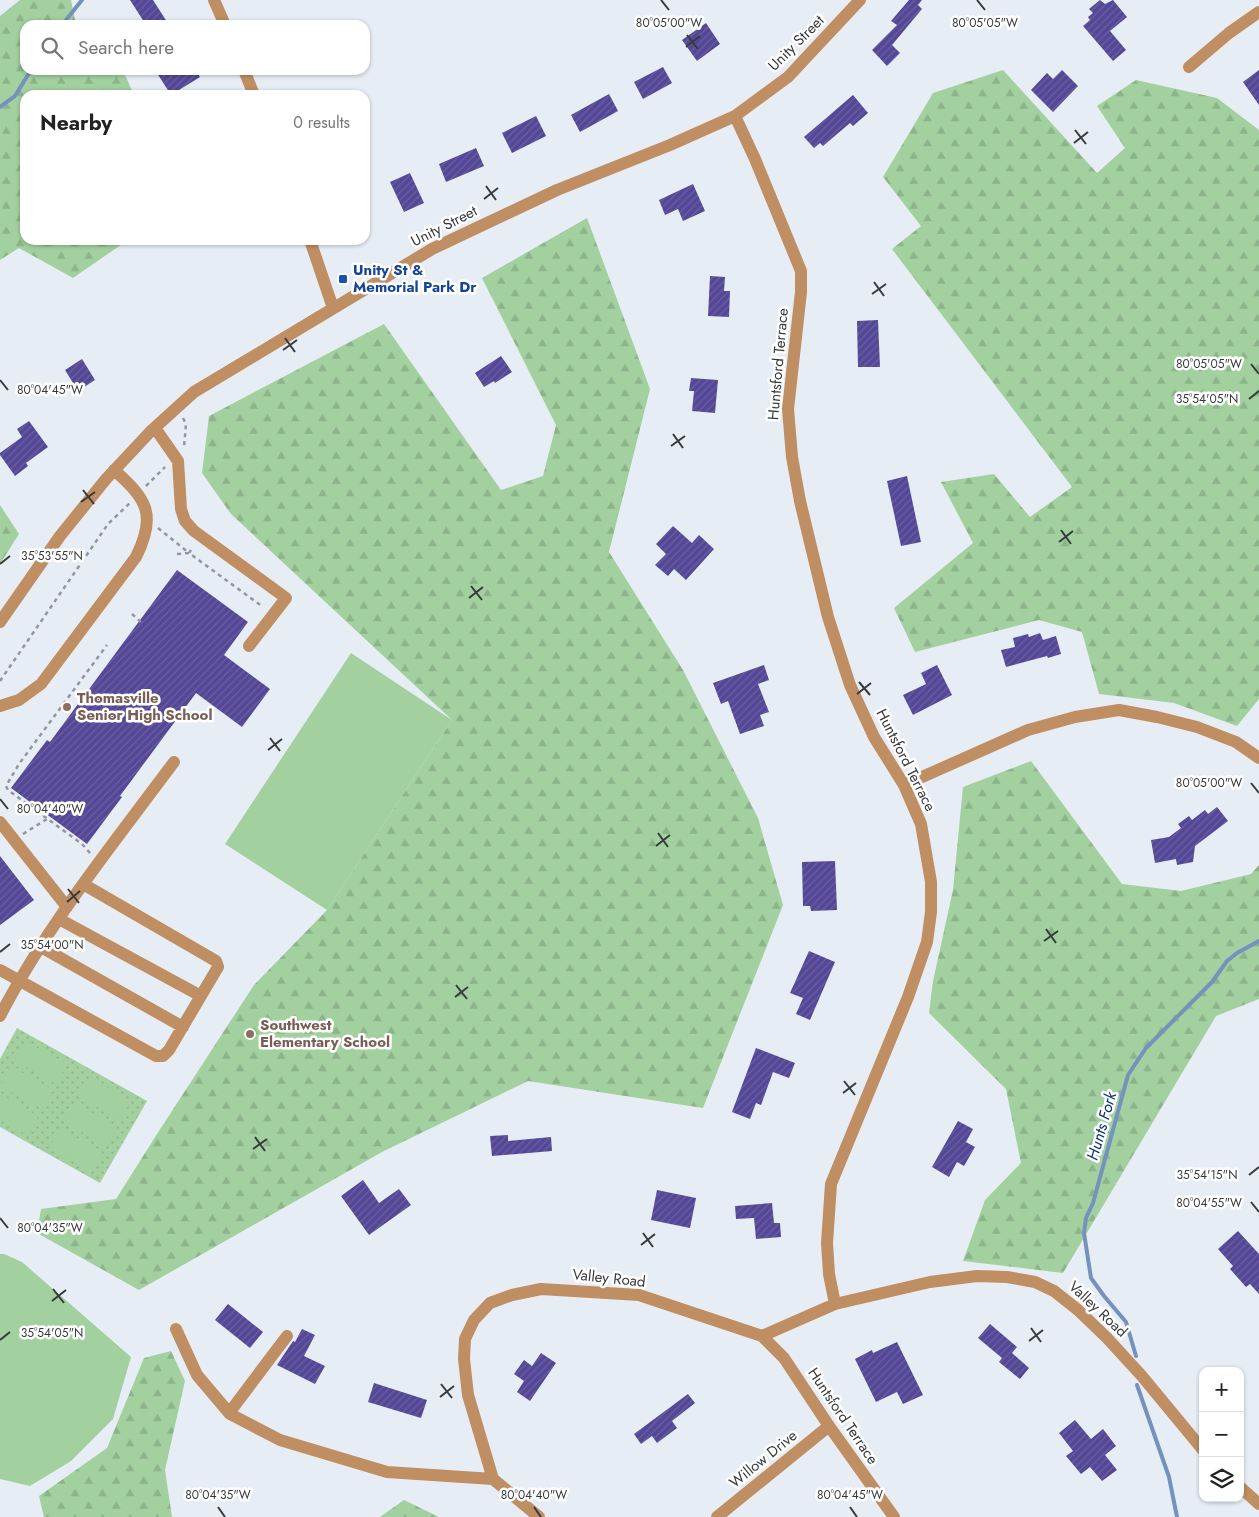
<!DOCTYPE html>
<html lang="en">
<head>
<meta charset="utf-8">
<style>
  body { margin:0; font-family:Jost,sans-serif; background:#f6f6f6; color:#222 }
  .controls { position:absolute; right:15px; bottom:15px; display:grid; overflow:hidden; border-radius:10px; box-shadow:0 1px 4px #0004 }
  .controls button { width:45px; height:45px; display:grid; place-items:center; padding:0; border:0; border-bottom:1px solid #e0e0e0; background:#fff; color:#222; font:25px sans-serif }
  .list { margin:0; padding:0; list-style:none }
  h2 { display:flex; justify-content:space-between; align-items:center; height:65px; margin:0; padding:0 20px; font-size:21px }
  h2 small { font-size:16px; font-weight:400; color:#767676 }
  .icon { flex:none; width:28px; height:28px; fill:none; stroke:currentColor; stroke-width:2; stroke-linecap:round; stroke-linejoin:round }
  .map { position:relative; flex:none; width:1259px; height:1517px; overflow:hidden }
  .search { position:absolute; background:#fff; box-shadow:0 1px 4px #0004; left:20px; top:20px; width:350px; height:55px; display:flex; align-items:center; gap:12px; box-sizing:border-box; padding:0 18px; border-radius:15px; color:#767676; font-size:19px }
  .panel { position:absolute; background:#fff; box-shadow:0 1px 4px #0004; left:20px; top:90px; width:350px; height:155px; border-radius:15px }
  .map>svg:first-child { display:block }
  .grass { fill:url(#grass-dots) }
  .forest { fill:url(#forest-firs) }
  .pitch { fill:#a2d09f }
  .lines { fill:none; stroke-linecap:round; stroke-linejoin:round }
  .stream { stroke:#7591be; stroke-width:4 }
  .building { fill:url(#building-hatch) }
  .path { stroke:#92979d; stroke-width:2.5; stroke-dasharray:4 4; stroke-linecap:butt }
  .minor { stroke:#bf8e62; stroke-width:12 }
  .ticks { fill:none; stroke:#373a3d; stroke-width:2 }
  .transit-dot { fill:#1a4fb4; stroke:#fff; stroke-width:2 }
  .education-dot { fill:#8d6e63; stroke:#fff; stroke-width:2 }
  .labels { text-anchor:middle; stroke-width:5; stroke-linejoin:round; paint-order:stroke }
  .street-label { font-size:15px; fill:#373a3d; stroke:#fff }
  .transit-label { font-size:15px; font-weight:bold; fill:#164399; stroke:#fff; text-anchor:start }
  .education-label { font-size:15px; font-weight:bold; fill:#785e54; stroke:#fff; text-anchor:start }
  .water-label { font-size:16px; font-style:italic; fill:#083175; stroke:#fff }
  .ticks-label { font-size:12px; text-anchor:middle; fill:#373a3d; stroke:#fff; stroke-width:5; stroke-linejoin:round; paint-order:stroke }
</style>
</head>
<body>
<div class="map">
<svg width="1259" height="1517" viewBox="0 0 1259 1517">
  <defs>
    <pattern id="grass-dots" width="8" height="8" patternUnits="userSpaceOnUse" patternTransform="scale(1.25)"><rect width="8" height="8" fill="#a2d09f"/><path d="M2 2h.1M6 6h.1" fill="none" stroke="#8cb38a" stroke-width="1.8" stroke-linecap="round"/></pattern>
    <pattern id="forest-firs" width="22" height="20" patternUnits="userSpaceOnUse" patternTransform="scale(1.25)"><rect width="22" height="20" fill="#a2d09f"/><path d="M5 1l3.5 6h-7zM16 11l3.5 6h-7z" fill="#8cb38a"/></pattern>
    <pattern id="building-hatch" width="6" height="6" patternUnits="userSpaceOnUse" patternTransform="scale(1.25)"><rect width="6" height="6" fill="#544797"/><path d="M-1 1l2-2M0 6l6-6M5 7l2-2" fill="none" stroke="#6a60a0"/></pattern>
  </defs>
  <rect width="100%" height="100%" fill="#e7edf5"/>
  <!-- grass -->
  <path class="grass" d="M17,1028l130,73 -47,82 -100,-56v-68z"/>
  <!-- forest -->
  <path class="forest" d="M20,0h51l5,25h-51v45h93l8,7 8,18h-109v145h103l-55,38 -54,-30 -19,12v-244z
    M1003,70l94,103 28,-25 -28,-42 39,-26 81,18 42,32v569l-22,27 -63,-23 -75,-9 -17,-62 -43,-12 -124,32 -21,-44 79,-65 -32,-61 53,-8 36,43 42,-30 -180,-238 29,-23 -38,-49 50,-84z
    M587,218l63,171 -41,163 74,118 75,148 25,87 -80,203 -175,-27 -146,71 -243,138 -102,-57 4,-24 75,-10 41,-65 97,-149 73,-75 125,-190 -221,-206 -29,-41 7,-57 175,-92 117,166 42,-14 13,-51 -74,-147z
    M0,505l19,29 -19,30z
    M1031,761l91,123 59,7 70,-17 8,-9v134l-43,17 -153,257 -100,-12 22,-61 36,-37 -15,-74 -77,-76 4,-32 20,-91 10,-103z
    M171,1351l14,30 -20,89 7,47h-128l-5,-21 68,-48 37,-90z
    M404,1500l35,17h-59z"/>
  <!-- pitch -->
  <path class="pitch" d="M351,653l101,67 -125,190 -102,-66z
    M25,1041l42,23 -11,20 -42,-24z
    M11,1066l42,24 -11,19 -42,-23z
    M90,1077l41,24 -11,19 -41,-24z
    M0,1094l38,22 -11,19 -27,-16z
    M75,1103l42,24 -11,19 -42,-24z
    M60,1129l42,23 -11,20 -42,-24z
    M0,1254h4l18,8 109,95 -18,62 -42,42 -41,25 -30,-7z"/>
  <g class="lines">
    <!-- stream -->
    <path class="stream" d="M62,25l20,-25
      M0,107l15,-11 16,-26
      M1136,1356l-10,-34 -22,-26 -13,-18 -7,-45 2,-15 7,-15 35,-128 18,-27 66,-66 15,-21 10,-8 22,-12
      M1137,1385l32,92 8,40"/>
  </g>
  <!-- building -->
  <path class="building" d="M130,0h23l16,25h-23z
    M909,0h13l-4,5 4,4 -30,36 8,8 -13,13 -15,-16 25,-25 -6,-4z
    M1100,0l5,4 8,-4 14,17 -17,14 16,19 -13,11 -30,-35 7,-6 -2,-3 5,-4 -4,-4z
    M706,23l14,21 -23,17 -15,-21z
    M663,67l9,16 -29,16 -9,-17z
    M155,70h41l4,7 -29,18z
    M1062,70l16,16 -25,26 -22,-22 16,-17 6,6z
    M1259,70v35l-16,-23z
    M609,94l9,17 -38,21 -9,-17z
    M853,95l15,18 -15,13 -3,-3 -27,23 -3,-3 -6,5 -10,-11z
    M536,116l10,20 -34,17 -10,-20z
    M476,148l8,18 -38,16 -7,-18z
    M410,173l14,30 -20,9 -14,-30z
    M693,184l12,27 -22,10 -5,-12 -13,6 -6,-15z
    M710,276l15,1 -1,14h6l-1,26 -21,-1z
    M878,320l2,47h-22l-1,-46z
    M501,356l11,16 -17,11 -1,-2 -10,6 -9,-14z
    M82,359l13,21 -17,11 -13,-21z
    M691,378l27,2 -3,33 -23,-2 2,-20h-5z
    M29,421l19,26 -22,16 2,3 -13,10 -15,-21v-2l22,-16 -5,-8z
    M907,476l14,66 -20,4 -14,-65z
    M673,526l19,17 7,-8 15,14 -28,31 -12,-11 -6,7 -13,-11 11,-11 -10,-10z
    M177,570l71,52 -24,33 46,34 -28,38 -46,-34 -76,103 2,1 -35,47 -76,-56 36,-48 3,2z
    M1040,633l3,7 13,-4 5,18 -13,4 -1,-2 -41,11 -5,-17 14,-3 -2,-9 15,-4 1,3z
    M764,665l5,15 -11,4 11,28 -9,3 4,11 -24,8 -12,-33 -7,3 -8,-21z
    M937,665l15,30 -39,20 -10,-20 23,-11 -5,-11z
    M1217,807l11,14 -33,25 -2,16 -16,3 -1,-6 -21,4 -4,-23 18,-3 12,-9 -3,-4 11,-8 3,4 13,-10 3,4z
    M0,856l34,44 -34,25z
    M835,861l2,49 -26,1 -1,-5h-7l-1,-44z
    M809,951l26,11 -25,58 -14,-6 7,-16 -13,-5z
    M756,1048l39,15 -6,15 -16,-6 -12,33 -5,-2 -6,16 -18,-7z
    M958,1121l15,8 -7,13 9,5 -11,19 -7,-4 -8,15 -17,-10z
    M508,1135v6l43,-4 1,14 -60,5 -2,-20z
    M363,1180l16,23 20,-14 12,16 -42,30 -28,-39z
    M657,1190l39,8 -6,30 -39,-8z
    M772,1203l2,20h6l1,14 -25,2 -2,-21 -18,1 -1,-13z
    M1238,1231l21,23v40l-9,-10 -4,3 -16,-18 3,-3 -15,-17z
    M228,1304l35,28 -13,16 -35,-28z
    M990,1324l27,23 -5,6 17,15 -9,11 -21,-17 3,-4 -24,-20z
    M302,1329l13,6 -11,21 21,10 -10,18 -38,-19 16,-24 2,1z
    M897,1342l26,53 -20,9 -6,-12 -21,10 -21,-43 17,-9 1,3z
    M541,1353l15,10 -26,38 -13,-9 7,-11 -10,-7 10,-14 8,6z
    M374,1383l53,17 -6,18 -53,-16z
    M688,1394l7,9 -23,18 5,7 -20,15 -5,-7 -11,8 -7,-10z
    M1075,1420l16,19 12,-10 13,17 -11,9 12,15 -15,11 -12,-14 -9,7 -15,-18 7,-5 -14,-18z"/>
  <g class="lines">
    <!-- path -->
    <path class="path" d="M183,418l3,6 -2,23
      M146,486l19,-19
      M158,528l31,25 2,-3
      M177,554l12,-1 74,54
      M132,614l11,10
      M0,681l108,-157 22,-21
      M23,834l24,-15
      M90,853l-8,-9 -74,-54 -2,-4 13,-22 88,-119"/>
    <!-- minor -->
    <path class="minor" d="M214,0l11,25
      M1189,67l40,-34 30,-21
      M244,70l10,25
      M735,116l20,43 46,112v21l-13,117 4,48 8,44 28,116 22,68 24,52 30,48 17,39 10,58v30l-4,30 -19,55 -77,187 -4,59 2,31 6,30
      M310,240l23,68
      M155,428l23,33 3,48 4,12 9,10 92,67 -37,48
      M0,622l60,-86 46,-57 44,-47 44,-40 238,-143 125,-59 113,-45 65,-29 53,-39 72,-77
      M0,706l19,-6 22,-16 95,-127c21,-42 11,-58 -22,-87
      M904,785l124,-55 47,-13 44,-7 38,7 40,10 39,15 23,16
      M0,822l67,85
      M59,919l142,77
      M41,947l142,80
      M0,970l156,86h7l6,-6 49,-83 -2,-6 -133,-77
      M0,1016c47,-91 113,-172 174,-254
      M176,1329l21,46 33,39 50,26 107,32 106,7
      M762,1336l73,-32 95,-22 47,-6 30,1 28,5 19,9 24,19 29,28 34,37 62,75
      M229,1413l58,-77
      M493,1479l-25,-84 -4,-36 1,-20 9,-19 16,-17 22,-8 29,-6 98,6 123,41 22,22 45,68 65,91
      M493,1479l46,38
      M1240,1487l19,17
      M717,1517l112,-91"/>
  </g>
  <!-- ticks -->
  <path class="ticks" d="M661,0l8,10M977,0l8,10M687,35l11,14M686,47l14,-11M1075,130l11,14M1074,143l14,-11M486,186l10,14M484,199l14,-11M874,282l10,14M872,294l14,-10M285,338l10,14M283,350l14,-10M1251,364l8,10M0,380l8,10M1249,399l10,-8M673,434l10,14M671,446l14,-10M83,490l11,14M81,502l14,-10M1061,530l10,14M1059,542l14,-11M0,564l10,-8M471,586l11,14M469,598l14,-11M859,682l11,13M857,694l14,-11M270,738l10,13M268,750l14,-11M1251,783l8,10M0,799l8,10M658,833l10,14M656,846l14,-11M68,889l11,14M67,902l13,-11M1046,929l10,14M1044,941l14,-10M0,952l10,-8M456,985l11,14M455,997l13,-10M844,1081l11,14M843,1093l13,-10M255,1137l10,14M253,1149l14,-10M1249,1175l10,-8M1251,1202l8,10M0,1218l8,10M643,1233l10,14M641,1245l14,-11M53,1289l11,14M52,1301l14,-11M1031,1328l10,14M0,1340l10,-8M1029,1341l14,-11M441,1384l11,14M440,1397l14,-11M218,1507l7,10M534,1507l7,10M850,1507l7,10"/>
  <!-- markers -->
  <rect class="transit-dot" x="338" y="274" width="10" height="10" rx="2.5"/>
  <g class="education-dot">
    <circle cx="67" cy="707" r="5"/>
    <circle cx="250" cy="1034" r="5"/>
  </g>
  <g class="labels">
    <!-- street labels -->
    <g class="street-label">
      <text transform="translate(796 43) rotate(-45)" y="5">Unity Street</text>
      <text transform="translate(444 226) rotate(-27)" y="5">Unity Street</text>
      <text transform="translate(778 364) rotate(-85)" y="5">Huntsford Terrace</text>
      <text transform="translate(906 760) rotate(63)" y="5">Huntsford Terrace</text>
      <text transform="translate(609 1278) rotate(6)" y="5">Valley Road</text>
      <text transform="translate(1098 1309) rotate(43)" y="5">Valley Road</text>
      <text transform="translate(843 1416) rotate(56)" y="5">Huntsford Terrace</text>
      <text transform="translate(763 1459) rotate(-39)" y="5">Willow Drive</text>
    </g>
    <!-- transit labels -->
    <g class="transit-label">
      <text x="353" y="275">Unity St &amp;<tspan x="353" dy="17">Memorial Park Dr</tspan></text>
    </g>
    <!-- education labels -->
    <g class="education-label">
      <text x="77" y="703">Thomasville<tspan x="77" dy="17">Senior High School</tspan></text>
      <text x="260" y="1030">Southwest<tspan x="260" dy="17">Elementary School</tspan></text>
    </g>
    <!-- water labels -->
    <g class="water-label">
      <text transform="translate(1101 1126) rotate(-74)" y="6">Hunts Fork</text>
    </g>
  </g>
  <g class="ticks-label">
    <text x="669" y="27">80°05'00"W</text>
    <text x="985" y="27">80°05'05"W</text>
    <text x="1209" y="368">80°05'05"W</text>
    <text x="50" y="394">80°04'45"W</text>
    <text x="1207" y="403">35°54'05"N</text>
    <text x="52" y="560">35°53'55"N</text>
    <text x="1209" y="787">80°05'00"W</text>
    <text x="50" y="813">80°04'40"W</text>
    <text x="52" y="949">35°54'00"N</text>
    <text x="1207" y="1179">35°54'15"N</text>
    <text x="1209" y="1207">80°04'55"W</text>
    <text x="50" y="1232">80°04'35"W</text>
    <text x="52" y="1337">35°54'05"N</text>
    <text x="218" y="1499">80°04'35"W</text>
    <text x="534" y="1499">80°04'40"W</text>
    <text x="850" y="1499">80°04'45"W</text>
  </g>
</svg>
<div class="controls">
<button>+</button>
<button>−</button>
<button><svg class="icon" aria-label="layers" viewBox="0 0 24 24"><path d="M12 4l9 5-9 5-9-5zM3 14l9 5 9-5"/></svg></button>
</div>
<div class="search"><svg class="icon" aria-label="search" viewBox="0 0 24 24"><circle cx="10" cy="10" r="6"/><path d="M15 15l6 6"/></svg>Search here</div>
<section class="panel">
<h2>Nearby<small>0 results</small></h2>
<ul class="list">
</ul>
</section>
</div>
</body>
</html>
